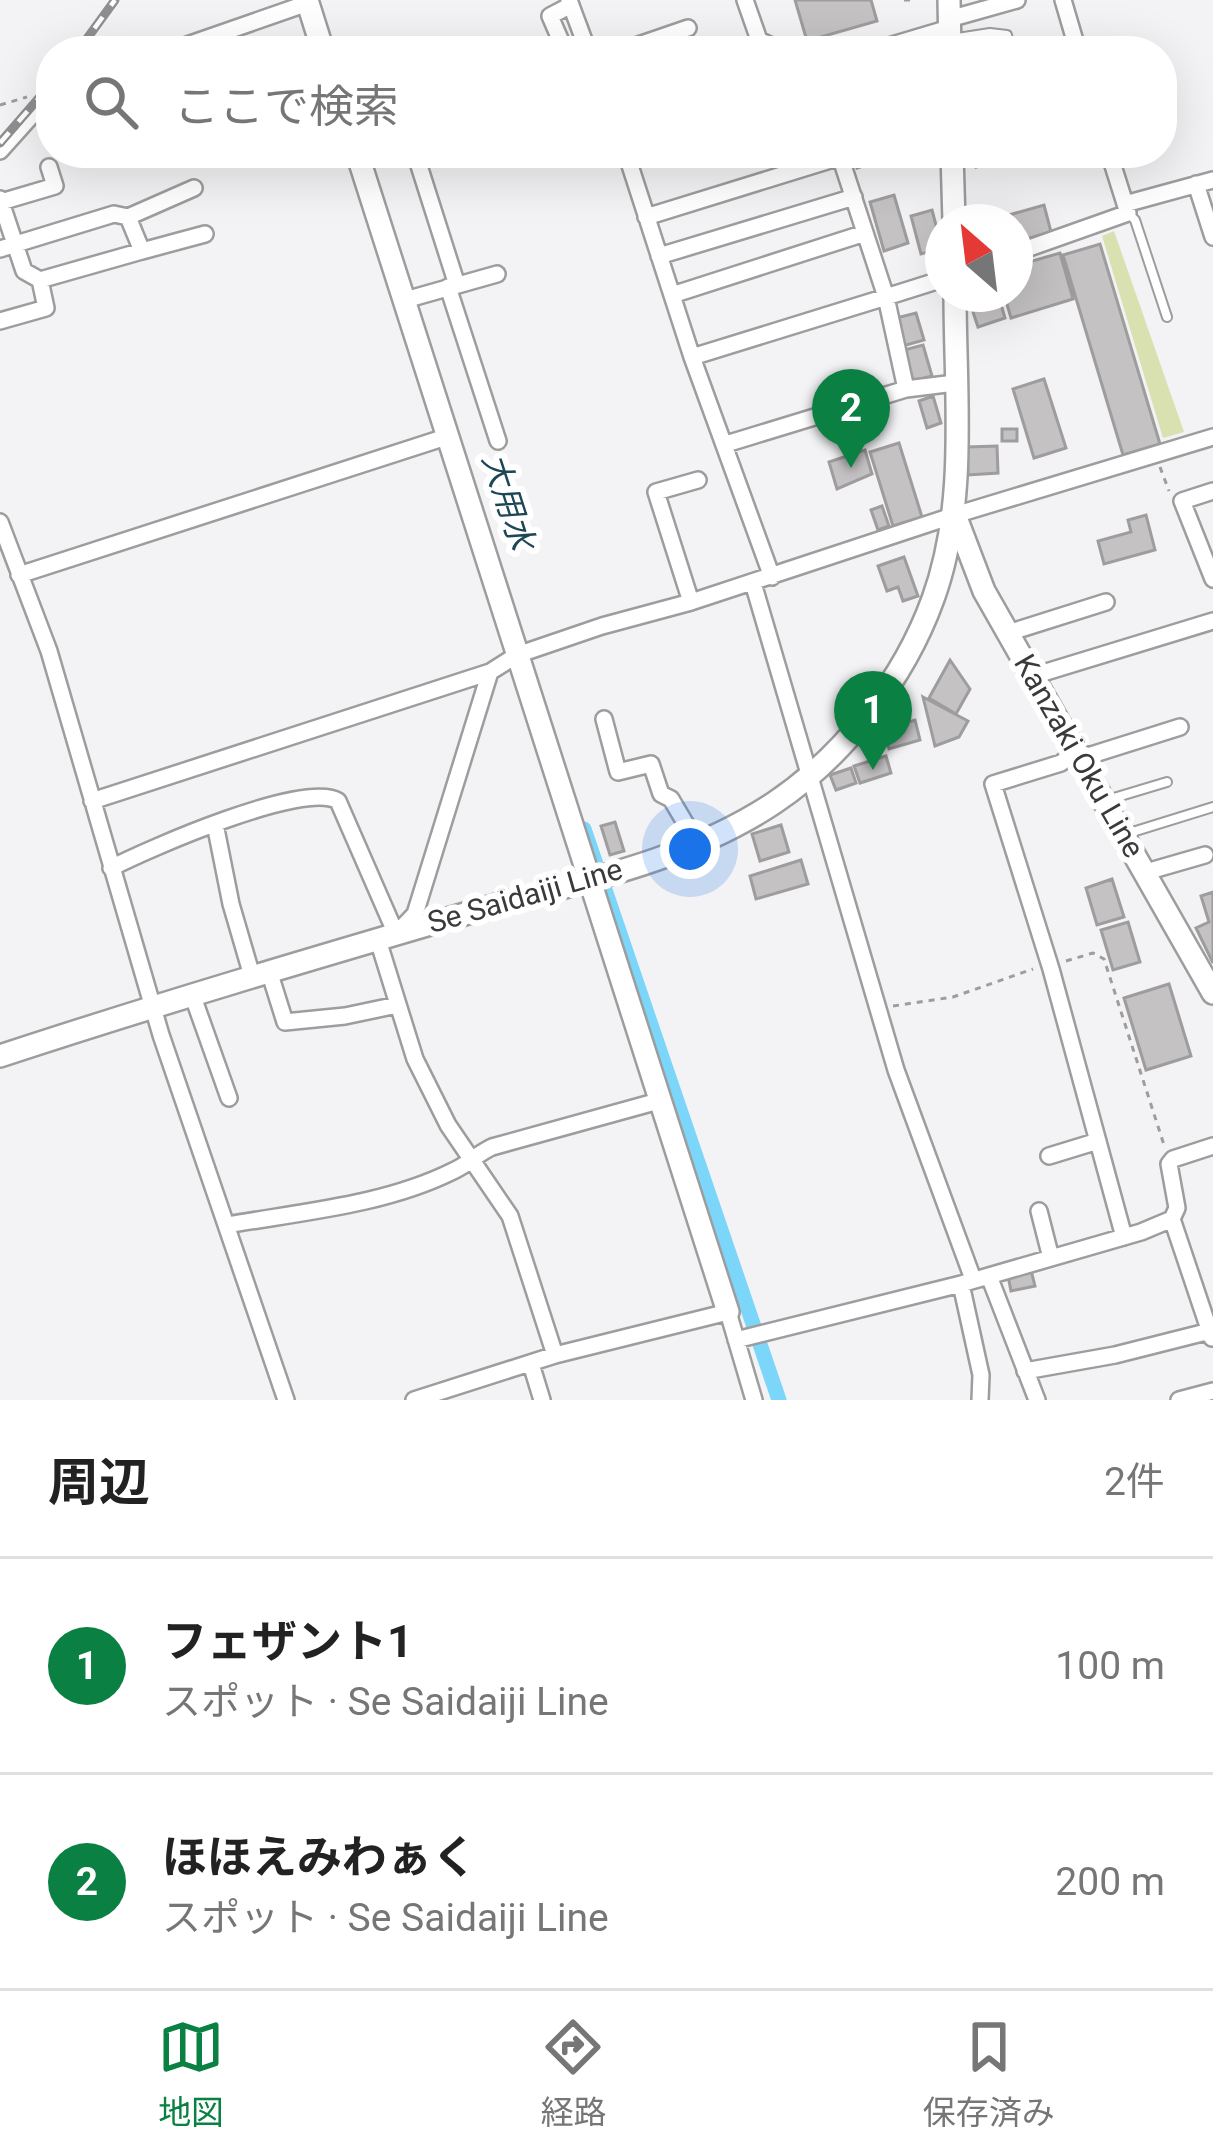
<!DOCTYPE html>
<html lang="ja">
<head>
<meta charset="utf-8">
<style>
  body { margin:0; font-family:Roboto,"Noto Sans JP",sans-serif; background:#f2f2f2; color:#222 }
  .compass { position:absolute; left:925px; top:204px; width:108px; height:108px; border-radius:50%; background:#fff; box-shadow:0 12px 48px #0002; rotate:332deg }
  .you { position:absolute; left:690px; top:849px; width:42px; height:42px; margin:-30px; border:9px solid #fff; border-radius:50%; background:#1a73e8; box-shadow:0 0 0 18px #1a73e833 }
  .badge { display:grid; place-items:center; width:78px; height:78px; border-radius:50%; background:#0b8043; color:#fff; font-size:39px; font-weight:700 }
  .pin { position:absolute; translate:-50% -99px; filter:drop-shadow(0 3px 6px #0008) }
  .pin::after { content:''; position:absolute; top:63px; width:42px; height:36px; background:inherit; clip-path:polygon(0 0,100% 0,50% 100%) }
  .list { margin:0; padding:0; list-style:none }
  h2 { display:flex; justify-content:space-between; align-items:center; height:156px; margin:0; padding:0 48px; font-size:51px }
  h2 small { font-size:39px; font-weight:400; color:#767676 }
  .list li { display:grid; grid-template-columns:78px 1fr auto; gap:36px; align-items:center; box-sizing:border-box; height:216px; padding:0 48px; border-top:3px solid #e0e0e0 }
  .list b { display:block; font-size:45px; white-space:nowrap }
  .list p { margin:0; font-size:39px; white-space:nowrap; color:#767676 }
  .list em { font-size:39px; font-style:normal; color:#767676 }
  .icon { flex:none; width:66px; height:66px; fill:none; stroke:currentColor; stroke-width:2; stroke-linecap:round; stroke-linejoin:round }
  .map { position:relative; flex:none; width:1213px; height:1400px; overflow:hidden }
  .search { position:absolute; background:#fff; box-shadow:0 12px 48px #0002; left:36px; right:36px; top:36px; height:132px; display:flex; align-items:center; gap:30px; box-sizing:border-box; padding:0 42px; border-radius:48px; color:#767676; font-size:45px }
  .sheet { height:588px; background:#fff }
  nav { display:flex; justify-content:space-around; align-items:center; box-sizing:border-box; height:168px; border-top:3px solid #e0e0e0; background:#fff; font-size:33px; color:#767676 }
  nav a { display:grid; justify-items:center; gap:6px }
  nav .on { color:#0b8043 }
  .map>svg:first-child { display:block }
  .green { fill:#dae1b1 }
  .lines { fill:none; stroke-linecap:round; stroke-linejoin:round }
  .canal { stroke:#7bd6f9; stroke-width:15 }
  .building { fill:#c4c2c3; stroke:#9e9c9d; stroke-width:3 }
  .lane-casing { stroke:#9d9d9e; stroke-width:12 }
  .street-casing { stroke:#9d9d9e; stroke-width:20 }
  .secondary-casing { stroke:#9d9d9e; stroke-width:26 }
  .path { stroke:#9e9d9e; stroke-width:3; stroke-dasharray:6 6; stroke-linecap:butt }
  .lane { stroke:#fff; stroke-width:8 }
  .street { stroke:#fff; stroke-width:15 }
  .secondary { stroke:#fff; stroke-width:21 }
  .rail-casing { stroke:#8f8f90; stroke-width:9 }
  .rail { stroke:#fff; stroke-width:4.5; stroke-dasharray:14; stroke-linecap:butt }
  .labels { text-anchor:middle; stroke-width:12; stroke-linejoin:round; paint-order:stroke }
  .street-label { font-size:30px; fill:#3a3a3a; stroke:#fff }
  .water-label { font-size:33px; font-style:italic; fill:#1e4756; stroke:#fff }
</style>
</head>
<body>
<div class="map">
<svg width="1213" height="1400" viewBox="0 0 1213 1400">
  <rect width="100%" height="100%" fill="#f3f2f4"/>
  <!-- green -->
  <path class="green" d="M1114,231l70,201 -21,6 -61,-202z"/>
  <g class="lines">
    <!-- canal -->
    <path class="canal" d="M584,829l13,38
      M604,887l175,513"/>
  </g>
  <!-- building -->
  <path class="building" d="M795,0h76l6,21 -70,20z
    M932,36l5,15h-48z
    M1004,38l1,13h-43l-1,-9z
    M852,153h33l1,5 -29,10z
    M972,153h34l2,4 -32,10z
    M894,195l14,48 -24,8 -14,-49z
    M1044,205l7,27 -36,10v-20h-11l-2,-5z
    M932,210l10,38 -21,6 -10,-38z
    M1100,244l60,200 -37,11 -60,-200z
    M1060,253l13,46 -62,19 -7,-24h11v-28z
    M967,294h31l7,24 -27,9z
    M916,313l8,27 -21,6 -7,-28z
    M923,345l9,31 -19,5 -9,-31z
    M1044,379l22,69 -32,10 -21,-69z
    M933,396l8,27 -14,5 -8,-27z
    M1002,429h15v12h-15z
    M899,443l23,74 -29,9 -23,-74z
    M997,446l1,27 -30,2 -1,-28z
    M865,450l7,24 -35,15 -8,-27z
    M882,506l7,20 -11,4 -7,-20z
    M1146,515l9,35 -51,14 -6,-23 33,-9 -3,-12z
    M904,557l14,39 -15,5 -5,-14 -11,4 -9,-25z
    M950,660l20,29 -14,25 -27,-16z
    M923,697l45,24 -9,16 -24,9z
    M915,720l5,20 -31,9 -6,-20z
    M886,756l5,17 -31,10 -6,-17z
    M851,768l5,15 -20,7 -6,-15z
    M615,822l9,29 -14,4 -9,-29z
    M781,825l8,27 -29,9 -8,-27z
    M801,860l7,24 -52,15 -6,-23z
    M1112,879l12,38 -27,8 -11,-37z
    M1213,892v71l-17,-35 13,-6 -8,-26z
    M1128,922l12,40 -27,8 -12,-40z
    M1169,984l22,72 -45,14 -22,-72z
    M1031,1270l4,16 -24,5 -3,-15z"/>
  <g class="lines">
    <defs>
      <path id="lane" d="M951,39l39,-6 17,2 4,16
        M1129,214l6,6 32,97
        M1107,800l60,-18
        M1126,834l87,-27"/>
      <path id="street" d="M569,0l19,51
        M745,0l14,40 23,11
        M1063,0l15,51
        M949,19l68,-19
        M563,46l-13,-30 21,-11
        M170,51l138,-48
        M621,51l67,-23
        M872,51l77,-23
        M0,151l51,-57
        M415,153l42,132
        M626,153l66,204 80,220
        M839,153l47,144 57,-18
        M86,156l6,-3
        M1196,184l17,53
        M0,199l24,72 16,9 102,-29 -14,-34 -14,-3 -98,30 -16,5
        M1,202l54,-16 -6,-19
        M1125,204l88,-24
        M128,217l66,-29
        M646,217l194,-60
        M142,251l63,-17
        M1015,253l113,-40 -19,-60
        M659,256l195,-59
        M448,287l50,154
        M672,295l193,-62
        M405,300l92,-26
        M0,321l46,-13 -6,-28
        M692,357l194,-60 20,92
        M726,444l180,-55 49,-6
        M1213,491l-31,10 31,78
        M0,522l49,129 112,384 125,365
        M19,575l430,-139
        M753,583l143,487 77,209
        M691,602l-35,-110 42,-12
        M1008,633l98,-31
        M1033,676l180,-55
        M604,719l14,53 33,-8 10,30 10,5 26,44
        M92,801l398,-129 27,-17 85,-29 89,-24 264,-87 258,-78
        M215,824l16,80 21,72
        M111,868c37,-19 194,-88 227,-67l58,133 19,-20 75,-242
        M1146,872l59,-17
        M378,940l37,119 33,66 62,91 45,139
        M269,971l16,51 60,-6 52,-11
        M192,994l37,104
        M1049,1156l49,-15
        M1039,1211l12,47
        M1172,1219l40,119
        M227,1225c74,-13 158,-20 226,-54 14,-6 24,-17 39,-24l170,-47
        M1124,1237l-73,-268 -58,-185 68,-21 15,-12 12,5 92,-29
        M989,1276l48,124
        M961,1284l20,91 -1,25
        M736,1340l225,-56 180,-52 31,-13 5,-11 -8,-44 4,-5 40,-13
        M531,1364l11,36
        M1025,1371l90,-16 95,-24
        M414,1400l141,-45 173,-43 26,88
        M1179,1400l34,-9"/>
      <path id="secondary" d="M307,0l16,51
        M949,0l1,51
        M357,153l371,1159
        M952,153l2,69
        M955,515l29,76 229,402
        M0,1056c155,-51 311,-97 468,-143 102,-29 216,-50 306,-110 70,-47 130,-124 159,-204 35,-96 22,-204 22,-305"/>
    </defs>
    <!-- lane casing -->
    <use href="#lane" class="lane-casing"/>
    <!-- street casing -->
    <use href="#street" class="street-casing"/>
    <!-- secondary casing -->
    <use href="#secondary" class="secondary-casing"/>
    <!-- path -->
    <path class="path" d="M904,0h9
      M0,105l27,-8
      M1160,467l9,24
      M1066,961l27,-8 11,6 60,186
      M893,1006l60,-9 80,-28"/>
    <!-- lane -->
    <use href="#lane" class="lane"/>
    <!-- street -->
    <use href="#street" class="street"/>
    <!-- secondary -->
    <use href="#secondary" class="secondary"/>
    <defs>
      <path id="rail" d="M78,51l37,-51
        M0,143l51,-59"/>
    </defs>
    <!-- rail casing -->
    <use href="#rail" class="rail-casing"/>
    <!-- rail -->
    <use href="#rail" class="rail"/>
  </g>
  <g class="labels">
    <!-- street labels -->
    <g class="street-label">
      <text transform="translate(1079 756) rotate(60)" y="10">Kanzaki Oku Line</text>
      <text transform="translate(525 896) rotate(-16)" y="10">Se Saidaiji Line</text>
    </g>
    <!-- water labels -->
    <g class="water-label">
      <text transform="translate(509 501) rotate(72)" y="12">大用水</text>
    </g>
  </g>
</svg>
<svg class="compass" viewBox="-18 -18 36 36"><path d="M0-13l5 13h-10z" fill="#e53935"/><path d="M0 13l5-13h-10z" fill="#767676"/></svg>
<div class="you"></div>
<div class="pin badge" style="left:873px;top:770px">1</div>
<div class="pin badge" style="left:851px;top:468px">2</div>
<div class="search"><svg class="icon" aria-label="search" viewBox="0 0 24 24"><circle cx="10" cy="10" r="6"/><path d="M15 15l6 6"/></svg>ここで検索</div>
</div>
<section class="sheet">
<h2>周辺<small>2件</small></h2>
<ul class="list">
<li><span class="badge">1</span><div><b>フェザント1</b><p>スポット · Se Saidaiji Line</p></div><em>100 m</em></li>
<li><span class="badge">2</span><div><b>ほほえみわぁく</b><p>スポット · Se Saidaiji Line</p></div><em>200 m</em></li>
</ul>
</section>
<nav>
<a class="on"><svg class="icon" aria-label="map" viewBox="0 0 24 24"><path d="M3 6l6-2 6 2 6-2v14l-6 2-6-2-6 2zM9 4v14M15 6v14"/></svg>地図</a>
<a><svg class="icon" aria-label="directions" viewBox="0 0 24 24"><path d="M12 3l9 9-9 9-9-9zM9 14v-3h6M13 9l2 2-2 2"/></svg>経路</a>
<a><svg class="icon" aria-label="saved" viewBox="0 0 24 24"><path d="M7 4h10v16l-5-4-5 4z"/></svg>保存済み</a>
</nav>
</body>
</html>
